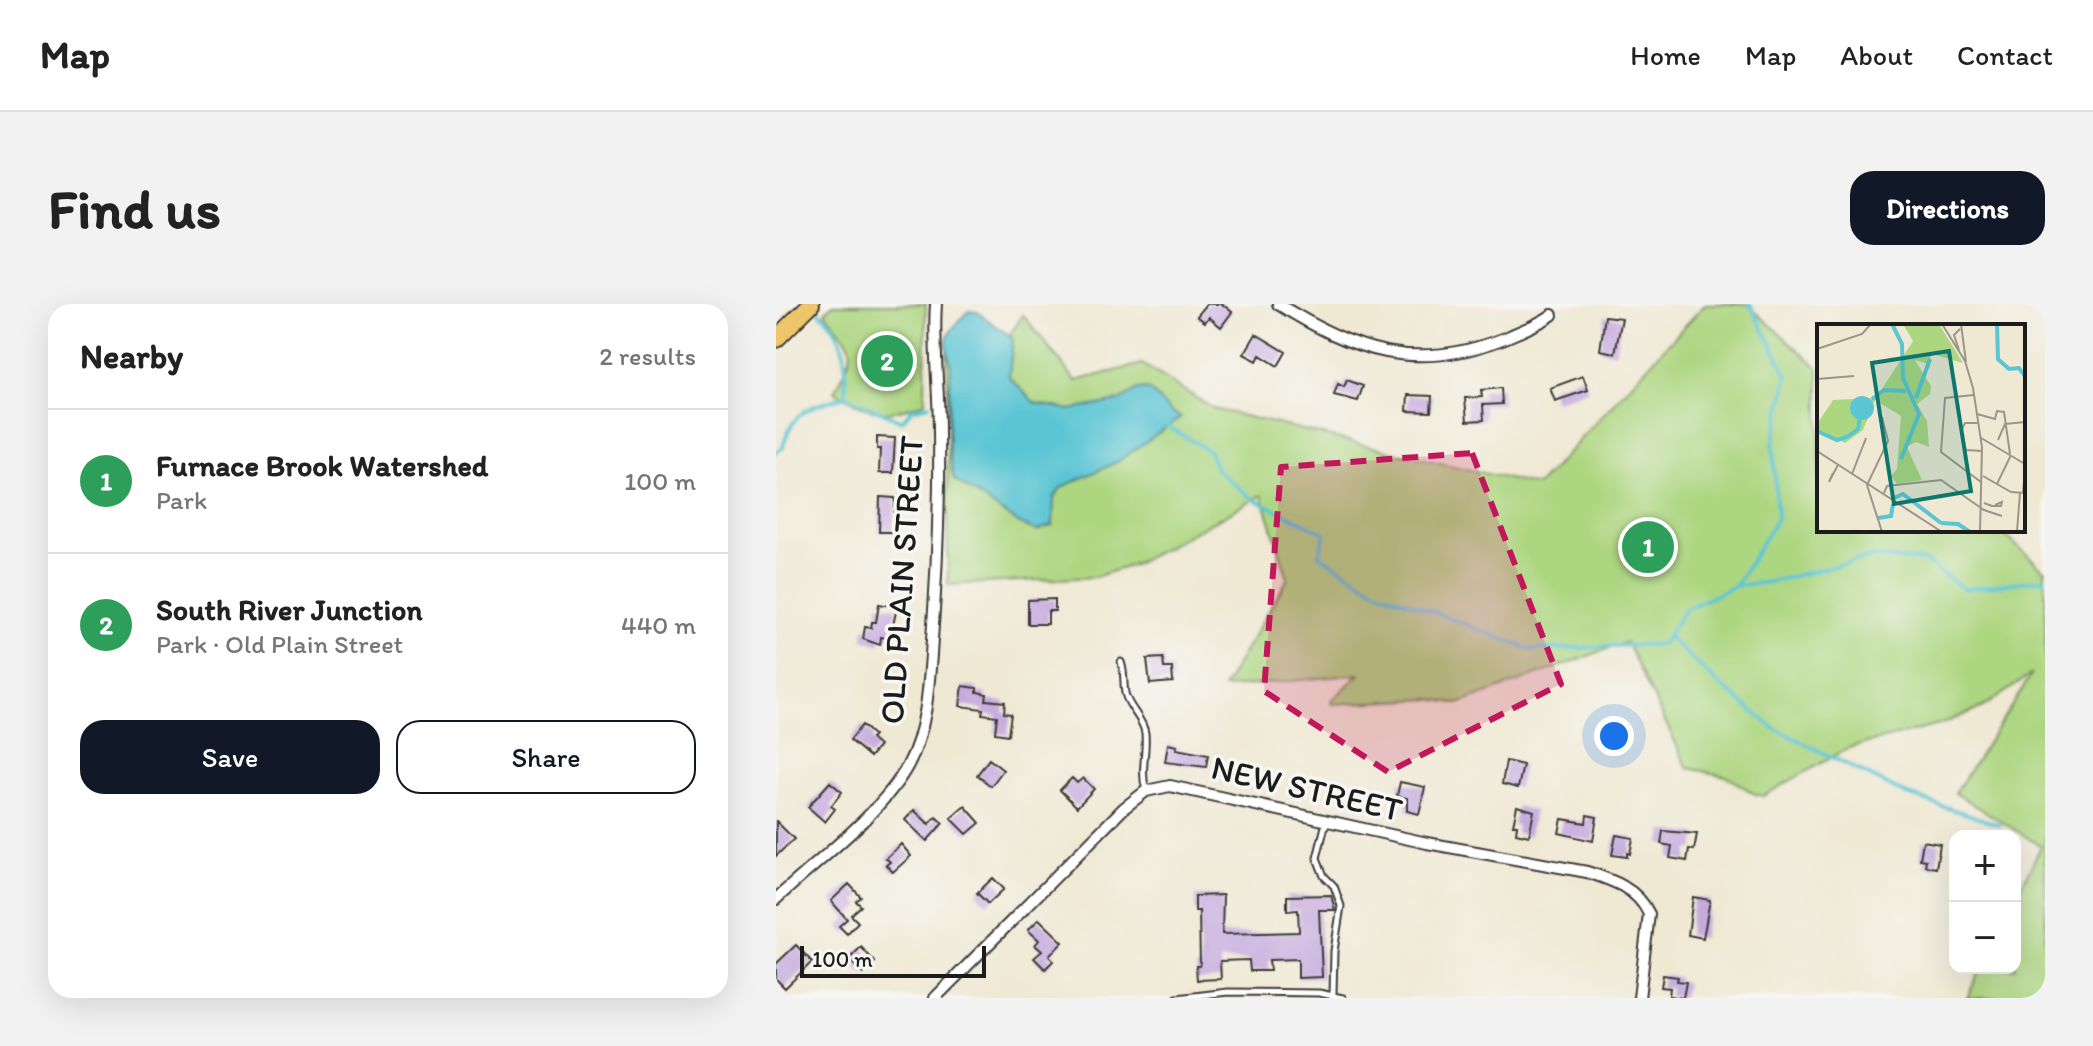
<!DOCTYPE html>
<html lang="en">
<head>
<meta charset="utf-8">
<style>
  body { margin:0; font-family:Itim,sans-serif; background:#f2f2f2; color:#222 }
  .controls { position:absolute; right:24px; bottom:24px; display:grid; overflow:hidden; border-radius:16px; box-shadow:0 8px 32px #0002 }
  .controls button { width:72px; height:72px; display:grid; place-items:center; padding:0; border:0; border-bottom:2px solid #e0e0e0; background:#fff; color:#222; font:40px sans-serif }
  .scale { position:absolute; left:24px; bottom:20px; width:186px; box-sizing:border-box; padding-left:8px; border:4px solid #1c1c1c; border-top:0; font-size:22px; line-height:28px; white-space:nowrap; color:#1c1c1c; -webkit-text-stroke:6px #f6f6f2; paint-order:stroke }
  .you { position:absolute; left:838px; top:432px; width:28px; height:28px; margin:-20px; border:6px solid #fff; border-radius:50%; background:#1a73e8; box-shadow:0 0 0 12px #1a73e833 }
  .badge { display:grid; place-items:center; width:52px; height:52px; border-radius:50%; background:#111827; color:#fff; font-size:26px; font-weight:700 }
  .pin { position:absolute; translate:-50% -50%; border:4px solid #fff; box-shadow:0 2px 8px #0006 }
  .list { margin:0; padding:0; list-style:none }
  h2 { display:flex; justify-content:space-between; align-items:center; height:104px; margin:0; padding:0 32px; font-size:34px }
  h2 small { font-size:26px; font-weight:400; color:#767676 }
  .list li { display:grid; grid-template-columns:52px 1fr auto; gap:24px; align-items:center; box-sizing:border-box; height:144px; padding:0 32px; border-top:2px solid #e0e0e0 }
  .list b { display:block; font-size:30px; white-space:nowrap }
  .list p { margin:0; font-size:26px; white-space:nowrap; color:#767676 }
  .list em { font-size:26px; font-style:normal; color:#767676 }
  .actions { display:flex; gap:16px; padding:24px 32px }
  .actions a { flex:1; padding:18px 0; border:2px solid #111827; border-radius:24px; text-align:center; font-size:28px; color:#111827 }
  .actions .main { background:#111827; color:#fff }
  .map { position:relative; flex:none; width:1269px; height:694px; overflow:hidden; border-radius:24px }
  header { display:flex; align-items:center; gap:48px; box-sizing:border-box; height:112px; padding:0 40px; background:#fff; border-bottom:2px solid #e0e0e0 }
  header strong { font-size:38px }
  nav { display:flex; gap:44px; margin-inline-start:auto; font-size:28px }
  .intro { display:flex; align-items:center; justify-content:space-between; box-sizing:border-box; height:192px; padding:0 48px }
  h1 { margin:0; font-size:56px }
  .button { padding:20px 36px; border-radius:24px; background:#111827; color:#fff; font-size:28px; font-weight:700 }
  main { display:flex; gap:48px; padding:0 48px }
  aside { flex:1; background:#fff; border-radius:24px; box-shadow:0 8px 32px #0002 }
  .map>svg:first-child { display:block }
  .green { fill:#add680; stroke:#64794e; stroke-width:2 }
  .water { fill:#5ac5d3; stroke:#3b7078; stroke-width:2 }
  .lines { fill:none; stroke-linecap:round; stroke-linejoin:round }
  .stream { stroke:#5ac5d3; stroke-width:4 }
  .building { fill:#c6aade }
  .lane-casing { stroke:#3c3b37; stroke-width:9 }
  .street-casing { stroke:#3c3b37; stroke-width:14 }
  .primary-casing { stroke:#3c3b37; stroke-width:20 }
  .lane { stroke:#fff; stroke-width:5 }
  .street { stroke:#fff; stroke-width:10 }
  .primary { stroke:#eec569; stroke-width:16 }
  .marked { fill:#c2185b; fill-opacity:0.2; stroke:#c2185b; stroke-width:6; stroke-dasharray:16 10; stroke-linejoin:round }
  .labels { text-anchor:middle; stroke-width:7; stroke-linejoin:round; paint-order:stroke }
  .street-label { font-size:34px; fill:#1c1c1c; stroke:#f6f6f2 }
  .inset-river { fill:none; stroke:#5ac5d3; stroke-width:4 }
  .inset-road { fill:none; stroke:#9b968a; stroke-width:2 }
  .view { fill:#0f766e; fill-opacity:0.15; stroke:#0f766e; stroke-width:4 }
  .inset-edge { fill:none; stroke:#1c1c1c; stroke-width:4 }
</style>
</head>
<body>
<header>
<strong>Map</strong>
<nav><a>Home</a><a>Map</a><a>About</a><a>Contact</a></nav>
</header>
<div class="intro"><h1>Find us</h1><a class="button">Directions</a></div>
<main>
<aside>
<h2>Nearby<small>2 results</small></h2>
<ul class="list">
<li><span class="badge" style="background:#2e9e5b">1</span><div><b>Furnace Brook Watershed</b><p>Park</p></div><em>100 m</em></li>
<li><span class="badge" style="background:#2e9e5b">2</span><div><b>South River Junction</b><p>Park · Old Plain Street</p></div><em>440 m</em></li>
</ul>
<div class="actions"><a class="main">Save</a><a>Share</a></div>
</aside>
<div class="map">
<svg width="1269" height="694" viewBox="0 0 1269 694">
  <rect width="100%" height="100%" fill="#f6f6f2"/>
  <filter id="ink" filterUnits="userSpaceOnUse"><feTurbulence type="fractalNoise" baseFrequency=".0125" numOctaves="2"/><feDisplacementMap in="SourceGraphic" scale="16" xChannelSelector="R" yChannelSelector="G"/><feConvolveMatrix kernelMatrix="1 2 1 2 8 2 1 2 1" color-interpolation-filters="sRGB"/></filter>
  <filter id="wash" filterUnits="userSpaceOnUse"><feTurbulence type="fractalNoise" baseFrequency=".006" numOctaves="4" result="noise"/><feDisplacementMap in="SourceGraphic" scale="32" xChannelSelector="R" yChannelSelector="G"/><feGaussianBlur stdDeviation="1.8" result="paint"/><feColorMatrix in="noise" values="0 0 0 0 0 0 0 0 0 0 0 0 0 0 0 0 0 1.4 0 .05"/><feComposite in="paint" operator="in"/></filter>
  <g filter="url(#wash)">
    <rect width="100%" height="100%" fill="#efe8d3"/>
    <!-- green -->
    <path class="green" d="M57,0h93l-1,98c-44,16 -49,12 -90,-10 22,-47 23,-39 -10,-80z
      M929,0h42l72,64v162h180l46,41v427h-78l14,-30h34v-70l26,-52 -86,-53 77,-119 -49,33 -44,18 -91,23 -85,48 -8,-2 -29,-18 -38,-8 -62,-126 -167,62 -28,-5 -100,5 1,-4 28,-26 -137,14 65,-110 -26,-83 -127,69 -40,13 -147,8 -1,-233 5,-2 -1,-15 14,-21 13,-1 31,23 14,-21 53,66 66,-17 72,45 323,77z"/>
    <!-- water -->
    <path class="water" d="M192,7l9,1 36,26 -4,39 26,26 35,7 49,-9 19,-11 10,-1 23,23 10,5 -64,45 -55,25 -8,11 -1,27 -16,6 -17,-7 -66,-44c-9,-36 -5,-77 -3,-113 0,-11 -8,-20 -3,-31 4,-9 14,-17 20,-25z"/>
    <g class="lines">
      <!-- stream -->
      <path class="stream" d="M70,92l56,25 10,-12 17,-4
        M388,120l45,27 7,18 36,29 73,35 -6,22 55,34 158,61 130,-6 23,-35 50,-23 34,-4 103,-25 53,4 39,28 81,-10
        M0,148l7,-4c9,-40 28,-41 63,-52 0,-37 1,-66 -32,-88
        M959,282l42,-68 -4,-73 15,-69 -38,-72
        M891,332l54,50 53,42 131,66 95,31"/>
    </g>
    <g id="blocks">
      <!-- building -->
      <path class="building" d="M431,0h15l10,8 -11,15 -12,-10 -4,5 -8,-6z
        M829,12l17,2 -7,35 -15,-3z
        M480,30l30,18 -8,14 -18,-11 -3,6 -13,-7z
        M807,72l5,14 -33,11 -5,-13z
        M571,76l16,6 -5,15 -24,-6 4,-11 6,3z
        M725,84l1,16 -19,1 1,15 -17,1 -2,-23 17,-1 -1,-7z
        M632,91l24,1 -1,16 -24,-1z
        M101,133l18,1 -2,35h-14l1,-24h-3z
        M104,193l15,1 -1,34h-15z
        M279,295v12h-7v13h-20v-24z
        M103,300l18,3 -7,32 -9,-2 -1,8 -17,-6 2,-12 6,1 1,-6h4z
        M387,354l1,10h8l1,14 -23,2 -3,-25z
        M187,382l14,2v4l10,2 -1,6 19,2 -1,11 7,1 -3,21 -13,-2 2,-17 -15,-2 1,-5 -23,-3z
        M86,421l12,11 -3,3 8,7 -9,11 -20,-17z
        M392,440l9,2 -1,3 32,6 -2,12 -41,-5z
        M213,455l14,11 -12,16 -14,-11z
        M730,457l17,4 -5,23 -16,-4z
        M296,474l5,5 6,-5 11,11 -17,18 -17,-17z
        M54,478l12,10 -11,14 4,3 -10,13 -17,-15z
        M624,478l25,5 -6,27 -12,-3v-13l-10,-2z
        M189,502l15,17 -13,11 -16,-16z
        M741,502l17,5 -5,25 -13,-3 1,-8h-4z
        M138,506l15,14 7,-7 7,6 -16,18 -22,-21z
        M811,511l10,2 -4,24 -34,-8 3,-14 24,4z
        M0,517l18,18 -18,17z
        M887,527l34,3 -3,16 -5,-1 -2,12 -17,-3 2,-12 -11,-2z
        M840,531l17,3 -3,16 -3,-1v4l-15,-2z
        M1147,537l17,3 -4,24 -11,-2 1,-6 -6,-1z
        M125,540l10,12 -18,16 -7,-7 4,-3 -4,-4z
        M217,574l11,11 -16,15 -11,-11z
        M73,580l12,13 -5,4 5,5 -10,9 7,7 -11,12 -8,-8 8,-7 -16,-18z
        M447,591l-1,39 77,-2 -1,-22 -11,1v-15l44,-1 4,15h-16l3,67 -24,1v-19l-29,1 1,11h-20l-1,-11 -29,1 1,18 -24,1 -1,-14h4l-1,-55h-4v-15z
        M917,593l17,3 -7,38 -15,-3z
        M263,615l24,23 -14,14 4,5 -8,8 -11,-11 8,-7 -7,-6 4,-5 -11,-10z
        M20,641l16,17 -27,26 -9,-9v-15z
        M85,643l14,15 -12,12 -14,-15z
        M887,671l15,2 -1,4 9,1 -3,16 -14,-2 1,-8 -9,-1z"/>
    </g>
  </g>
  <g filter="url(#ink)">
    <use href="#blocks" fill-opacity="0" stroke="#3c3b37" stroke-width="2"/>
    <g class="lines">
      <defs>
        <path id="lane" d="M345,358c4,11 2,20 4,31 3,15 18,25 20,40 2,20 -5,38 1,57
          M550,518l-9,36 7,18 10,10 7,20 -7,45 -1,44
          M401,694l51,-6 91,1 24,5"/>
        <path id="street" d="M502,0c75,47 137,69 224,35 17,-7 34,-13 50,-24
          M0,595c40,-37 107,-87 132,-134 20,-37 21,-85 24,-125 5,-70 8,-139 7,-208 0,-43 -6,-85 -3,-128
          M159,694l189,-190 22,-17 24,-5 257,57 160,29c25,8 50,16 62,42l-10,84"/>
        <path id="primary" d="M0,35l35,-35"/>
      </defs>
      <!-- lane casing -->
      <use href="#lane" class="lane-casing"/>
      <!-- street casing -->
      <use href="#street" class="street-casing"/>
      <!-- primary casing -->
      <use href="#primary" class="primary-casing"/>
      <!-- lane -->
      <use href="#lane" class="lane"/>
      <!-- street -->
      <use href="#street" class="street"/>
      <!-- primary -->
      <use href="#primary" class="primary"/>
    </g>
  </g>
  <!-- marked area -->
  <path class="marked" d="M696,149l89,231 -173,88 -124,-81 17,-224z"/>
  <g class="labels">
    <!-- street labels -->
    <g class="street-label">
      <text transform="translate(125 276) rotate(-86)" y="12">OLD PLAIN STREET</text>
      <text transform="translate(531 484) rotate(13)" y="12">NEW STREET</text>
    </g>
  </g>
  <!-- overview -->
  <g transform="translate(1041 20)">
    <rect width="208" height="208" fill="#efe8d3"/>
    <path d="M86,0h36l24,39 -31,-9 -4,10 -13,-4 16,26 -1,8 -13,10 10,17 2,26 -13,-5 -9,5 15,33 -25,4 -6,-8 6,-7 4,-53 -26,-16 -12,30 -18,13 -28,-14v-5l16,-24 43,-2 37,-57z" fill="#add680"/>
    <path d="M33 84a12 12 0 1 1 24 0a12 12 0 1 1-24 0Z" fill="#5ac5d3"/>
    <path class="inset-river" d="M75,0l10,20 1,34 16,36 -18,45M180,0l1,35 11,10 10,-1 6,8M99,74l14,-39M55,75l12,-9 22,1M0,107l20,9 10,-3 11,-8 2,-12M77,174l9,-4 38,29M61,194l13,-2 2,-12M124,199l17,1 12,8"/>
    <path class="inset-road" d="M125,0l23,37 8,27 9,59 -2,85M144,0l5,38M0,25l45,-15 9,-10M142,26l-5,-15 6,-6M0,55l37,-3M157,71l-29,3 -4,54 40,30M160,90l18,5 2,-8 7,1 6,42M65,93l6,24 -21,44 15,47M162,99h-14l-4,8 5,19 16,1M164,114l44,26M181,116l7,-16 20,-2M0,127l125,81M16,149l-4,9 9,-17M35,150l14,-36 -2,6M166,152l28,16 14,1M180,160l14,-29M67,169l3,-7 54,-6 43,30 18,6M206,169l2,-25M167,179l8,3h9l1,-4 -7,3M200,207l3,-38"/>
    <path class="view" d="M132,27l22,140 -77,13 -22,-141z"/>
    <rect width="208" height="208" class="inset-edge"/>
  </g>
</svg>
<div class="controls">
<button>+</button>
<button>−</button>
</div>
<div class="scale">100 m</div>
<div class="you"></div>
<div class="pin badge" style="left:872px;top:243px;background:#2e9e5b">1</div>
<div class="pin badge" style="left:111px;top:57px;background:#2e9e5b">2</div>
</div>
</main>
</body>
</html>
